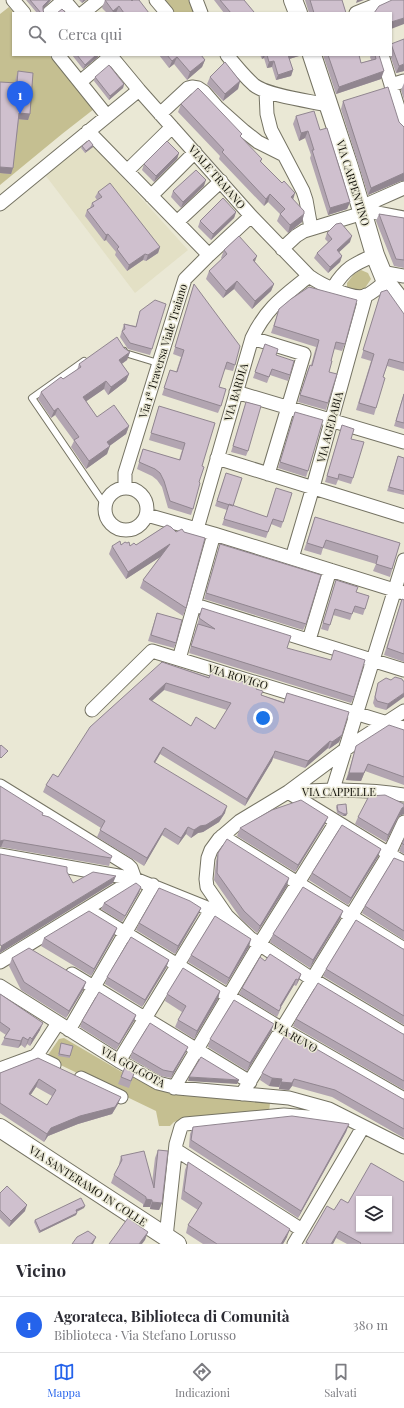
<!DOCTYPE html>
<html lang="it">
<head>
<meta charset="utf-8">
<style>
  body { margin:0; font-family:"Playfair Display",serif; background:#f2f2f3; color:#2b2b33 }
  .controls { position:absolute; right:12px; bottom:12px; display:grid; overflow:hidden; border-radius:0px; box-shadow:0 1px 3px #0004 }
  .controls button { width:36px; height:36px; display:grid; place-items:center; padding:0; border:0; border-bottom:1px solid #e1e1e2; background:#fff; color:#2b2b33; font:20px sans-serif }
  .you { position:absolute; left:263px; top:718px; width:14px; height:14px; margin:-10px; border:3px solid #fff; border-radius:50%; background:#1a73e8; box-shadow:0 0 0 6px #1a73e833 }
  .badge { display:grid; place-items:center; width:26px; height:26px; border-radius:50%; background:#2563eb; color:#fff; font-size:13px; font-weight:700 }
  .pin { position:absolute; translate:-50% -33px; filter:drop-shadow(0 1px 2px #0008) }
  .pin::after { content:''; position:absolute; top:21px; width:14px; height:12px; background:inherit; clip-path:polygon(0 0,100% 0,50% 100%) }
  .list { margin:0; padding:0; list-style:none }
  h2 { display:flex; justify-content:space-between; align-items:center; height:52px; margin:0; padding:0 16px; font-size:17px }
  h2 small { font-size:13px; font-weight:400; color:#7c7c81 }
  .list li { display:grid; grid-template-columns:26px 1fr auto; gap:12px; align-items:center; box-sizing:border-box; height:56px; padding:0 16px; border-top:1px solid #e1e1e2 }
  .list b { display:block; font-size:15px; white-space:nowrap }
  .list p { margin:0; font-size:13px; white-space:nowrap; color:#7c7c81 }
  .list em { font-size:13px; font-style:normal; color:#7c7c81 }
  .icon { flex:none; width:22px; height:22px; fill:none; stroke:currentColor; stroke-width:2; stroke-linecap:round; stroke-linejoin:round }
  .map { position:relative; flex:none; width:404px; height:1244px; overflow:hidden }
  .search { position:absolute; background:#fff; box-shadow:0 1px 3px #0004; left:12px; right:12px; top:12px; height:44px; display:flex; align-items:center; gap:10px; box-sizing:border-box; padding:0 14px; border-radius:0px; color:#7c7c81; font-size:15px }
  .sheet { height:108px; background:#fff }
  nav { display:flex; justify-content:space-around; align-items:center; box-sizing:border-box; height:56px; border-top:1px solid #e1e1e2; background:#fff; font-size:11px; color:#7c7c81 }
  nav a { display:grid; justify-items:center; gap:2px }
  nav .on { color:#2563eb }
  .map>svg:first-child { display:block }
  .built { fill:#e3e0c5 }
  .green { fill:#c5bf91 }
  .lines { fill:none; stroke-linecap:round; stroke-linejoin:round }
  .lane-casing { stroke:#757363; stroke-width:8 }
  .street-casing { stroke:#757363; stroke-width:15 }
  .secondary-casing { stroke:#757363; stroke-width:20 }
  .lane { stroke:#fff; stroke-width:6 }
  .street { stroke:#fff; stroke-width:13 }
  .secondary { stroke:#fff; stroke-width:18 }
  .wall { fill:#b2a5b1; fill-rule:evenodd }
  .shaded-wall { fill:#918690 }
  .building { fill:#cfc0ce; stroke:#918690; fill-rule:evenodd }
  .labels { text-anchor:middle; stroke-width:3; stroke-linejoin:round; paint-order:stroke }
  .street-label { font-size:11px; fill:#100f09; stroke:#eae8d5 }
</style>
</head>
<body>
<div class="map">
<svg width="404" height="1244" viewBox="0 0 404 1244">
  <rect width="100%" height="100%" fill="#eae8d5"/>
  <!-- built -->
  <path class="built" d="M79,146l6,7 9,-7 94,104 -53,43 -89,-117z"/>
  <!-- green -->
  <path class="green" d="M163,0h26l5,13h-19z
    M9,7l5,6h-1v42h36l45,54 -32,25 -62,51v-171z
    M361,270l7,3 3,6 -8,12 -16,-2v-6l7,-9z
    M64,1038l58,34 32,16 19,6 97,9 -1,9 -84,7 -11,3 -4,4h-11l-3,-15 -110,-53 13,-19z"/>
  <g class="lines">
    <defs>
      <path id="lane" d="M124,351l1,2 33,10
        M84,361l-52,37 73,107"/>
      <path id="street" d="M13,0l11,13
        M64,0l11,13
        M156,0l11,13
        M196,0l5,13
        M49,13l15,-13
        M83,13l16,-13
        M356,13l32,-13
        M58,55l49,61
        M110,55l29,35 112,126 58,60c11,8 43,24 56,20 8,-3 14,-10 21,-14
        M227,55c8,10 17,21 27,30 14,11 56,16 74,20
        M382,55l22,72
        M80,82l31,-26
        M391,85l13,-4
        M266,92l1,22 4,16 32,61 3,9 5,28
        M160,114l28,-26 4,-1 6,1 6,4 13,15 27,24 14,11 26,13
        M88,131l121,124
        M127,171l45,-44
        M151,196l44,-44
        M0,204l139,-114
        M361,207l43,-19
        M362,210l42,8
        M177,222l44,-41
        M282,249l14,-13 8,-5 59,-18
        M381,272l23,4
        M333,288c12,-20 21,-24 42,-33
        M252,338l52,16 -36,120
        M236,392l168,50
        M217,458l187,58
        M105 509a21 21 0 1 1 42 0a21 21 0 1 1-42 0Z
        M125,488v-15l60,-194 24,-24 42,-39
        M147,515l67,19 190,59
        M197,529l55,-191c15,-31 31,-41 57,-62
        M292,558l21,-71 53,-192
        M195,605l209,65
        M309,640l21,-70
        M179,659l35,-125
        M92,710l60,-59 252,77
        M404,711l-54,35 -62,46 -48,29 -21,18 -8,11 -3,8 -2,21 1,8 20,29 23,22 62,41 92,55
        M0,786l128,79 3,3 4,11
        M333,789l71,-229
        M288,792l116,71
        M288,792c39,-2 77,-4 116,3
        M222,836l182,113
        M0,855l135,24 92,37
        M86,909l196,120 122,70
        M0,962l135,-83
        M72,974l178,108
        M0,986l119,75 39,22 20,5 111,10 40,11 75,38
        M69,1030l84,-145
        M35,1056l19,9
        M119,1061l92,-151
        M0,1069l35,-13 4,-4 19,-29
        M81,1078l40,19
        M174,1088l85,-143 77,-123
        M242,1094l147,-240 15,-32
        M176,1150l126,80
        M166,1237l10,-93 5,-17 4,-3 99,-9 60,5
        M294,1244l69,-117"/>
      <path id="secondary" d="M293,0l5,13
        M312,55l37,112 26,88 11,27 18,23
        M0,1128l177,116"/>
    </defs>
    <!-- lane casing -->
    <use href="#lane" class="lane-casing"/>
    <!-- street casing -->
    <use href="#street" class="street-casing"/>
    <!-- secondary casing -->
    <use href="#secondary" class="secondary-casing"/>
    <!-- lane -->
    <use href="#lane" class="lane"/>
    <!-- street -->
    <use href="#street" class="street"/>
    <!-- secondary -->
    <use href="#secondary" class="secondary"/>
  </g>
  <!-- wall -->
  <path class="wall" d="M26,0h25l-8,9 1,4h-7z
    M79,0h7l-4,3z
    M105,0l27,1 17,12h-42l-5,-5z
    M214,0h30l9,13h-29z
    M305,0h37l4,13h-37z
    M391,44l13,27 -8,2 -6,-18h1z
    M72,55h26v2l-15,12z
    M159,55h42l4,5 -3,7 -15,13 -13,-16 -5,4z
    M260,55h39v1l-10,3 4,11 -2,6 -15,4 -4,-13 -5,1 -3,-10 -2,1z
    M323,55h36l2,8 10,-3 -1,-3 1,-2h8l2,24 -45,15z
    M18,71l12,43 -2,6 -9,-1 -6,49 -2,6 -11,-1v-91l15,1 1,-6z
    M95,77l29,7 -1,4 -14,12 -15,-19z
    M210,77l30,4 -2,8 -15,12 -16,-17z
    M404,83v17l-3,-10z
    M343,101l56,21 5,5v54h-3l-33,14 -27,-86z
    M181,104l81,55 -1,3 43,52 -2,8 -14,11 -11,-12 3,-7 -12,-12 -4,4 -45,-47 1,-3 -42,-44z
    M296,116l24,14 30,72 -3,7 -19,6 -18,-57 1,-3 -6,-17 -6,3 -6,-17z
    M82,146l11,1 -8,6 -4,-5z
    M179,153l-2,6 -23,23 -12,-12 2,-6z
    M204,186l-23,22 -10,-11 2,-6z
    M98,192l62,55 -2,6 -12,8 -3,-1 -16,11 -12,-16 1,-3 -10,-12 -2,1 -19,-25 2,-6 3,-2 2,-5 5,-3 -2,-3z
    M236,212l-2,6 -23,22 -13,-13 2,-6z
    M379,214l25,4v50l-10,-2 -18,-45z
    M327,233l23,9 -11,10 3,4 -2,6 -12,11 -14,-15 3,-5 11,-11 -3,-3z
    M224,250l31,12 19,22 -3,7 -19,18 -18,-20 -11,9 -17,-19 3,-8 13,-12 -1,-1z
    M194,284l41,81 -2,6 -9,-2 -5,18 2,19 -3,7 -56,-18 8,-25 6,2 5,-15 -8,-3z
    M381,292l23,22v57l-17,-5 -4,11 -7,31 -2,7 -18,-5 15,-49 -10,-3z
    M279,309l66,35 -3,7 -8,-2 -3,12 -2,11 -1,31 -2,7 -28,-8 9,-30 3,-7h1l5,-18 -45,-14z
    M140,311l12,38 -2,6 -22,-6 -8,-12 4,-13 12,2z
    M265,344l25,31 -2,6 -18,-6 -3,8 -14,-5z
    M124,348l6,4 -3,8 -5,4 7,10 -3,7 -18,14 -4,-6 -18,12 11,16 32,9 -3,8 -17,12 -2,8 -21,15 -15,-22 3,-6 -19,-26 -4,3 -13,-19 3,-7 22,-13 14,-9 2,-6z
    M404,393v36l-10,-3z
    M246,402l2,49 -2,5 -15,-4z
    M159,406l43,60 -9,43 -2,6 -23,-7 -6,-21 -5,-7 -5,-4 -15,-7 6,-20 36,11 3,-10 -33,-10z
    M295,412l13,59 -2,6 -28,-9z
    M342,425l9,14 2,39 -2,6 -13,-4 -2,5 -11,-3z
    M398,456l6,2v37l-17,-4z
    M224,479l9,27 34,11 7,-23 9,28 -2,6 -10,-4 -5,14 -44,-13 5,-15 -12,-4z
    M315,517l85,26 -10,34 -17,-6 3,-7 -53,-16 -2,7 -17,-5z
    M167,525l19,83 -3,8 -43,-28 3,-8 18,-24 -35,23 -17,-25 3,-8 15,-3 3,3 6,-1z
    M220,544l86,80 -3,6 -99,-31z
    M336,580l20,12 9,17 -2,6 -10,-3 -3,8 -17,-5 -5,16 -7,-2z
    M402,599l2,1v62l-20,-7z
    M202,608l85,40 67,49 -3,6 -162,-50z
    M157,613l19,30 -2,5 -26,-7z
    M162,662l47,15 47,12 5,6 23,7 3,-9 55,42 -3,7 -10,7 -1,-1 -23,20 -32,-10 -1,3 -27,45 -85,-52 -5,9 70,50 -6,9 -16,10 -5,1 -7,5 -5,-4 -8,11 -16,-10 -18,31 -47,-29 4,-9 -58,-36 3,-7 12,-8zM164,690l63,20 -12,19 -24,-3 -39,-25z
    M402,679l-16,31 -11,-3 -2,-4 5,-20 13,-3z
    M404,730v55l-39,-14 -4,10 -15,-1 10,-34z
    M0,786l42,29 70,41 -3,10 -108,-19h-1z
    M404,804v10l-5,2 -13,26 -31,-18 3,-7z
    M337,805l9,11h-3l-6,-3 -1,-6z
    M325,824l-30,48 -58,-36 3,-8z
    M404,839v15l-5,-3z
    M218,853l69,33 -30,47 -16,-14 -27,-39 2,-19z
    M378,857l-30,48 -39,-25 3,-7z
    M404,862v78l-42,-27 3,-7z
    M141,887l-2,6 -17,29 -21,-13 3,-6z
    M201,908l-3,7 -23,39 -39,-24 3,-7z
    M340,919l-30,49 -40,-26 3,-8z
    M117,928l-3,8 -23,40 -50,-30 3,-8z
    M249,947l-23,38 -38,-23 3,-7z
    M403,949h1v76l-81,-49 3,-7z
    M12,958l74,24 -3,8 -17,28 -45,-28 -12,-24z
    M169,960l-3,8 -24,39 -37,-23 2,-7z
    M265,961l36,13 -2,6 -3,6 -2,-1 -13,22 -2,6 -2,4 -38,-23 3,-6z
    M220,991l-2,8 -24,40 -19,-12 3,-7 4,-8 -17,-11 2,-7z
    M0,994l40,36 -10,16 -3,-2 -2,4 -4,-3 -3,3 -17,-3 5,-10 -6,-4z
    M136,1015l-2,6 -18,29 -36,-23 2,-6z
    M296,1019l108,15v56l-111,-64z
    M271,1032l-24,39 -39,-24 2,-8z
    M61,1043l9,13v2l-12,-2z
    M132,1052h54l-15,26 -10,-2 -31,-18z
    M38,1058l80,46 -6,10 -34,10 -30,12 -4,6 -44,-29v-40zM36,1087l16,9 -5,9 -17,-10z
    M125,1067l10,4 -6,17 -11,-4z
    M262,1073l142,26v39l-72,-41 -40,-11 -3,4 -10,-1v-2l-10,-1 -9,-6z
    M349,1124l-3,8 -48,86 -109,-71 1,-13 3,-7z
    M158,1150l4,53 -3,7 -9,-1v-2h-7v-3l-32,-21 3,-8 5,-9v-2l2,-8 31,27 3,-25z
    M188,1162l99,75 -4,7h-80l-17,-11 2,-8 10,-15 -17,-11 4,-29z
    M0,1193l25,18 -16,16 -9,-9z
    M84,1208l-7,4 -1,3 -37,18 -5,-11 1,-2z
    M334,1210l70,34h-57l-11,-6 -3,6h-28l1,-2z"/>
  <!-- shaded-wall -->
  <path class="shaded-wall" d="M49,0h2l-9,10 1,-4z
    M83,0h3l-4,3z
    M357,0h7l-8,3z
    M119,6l-3,7h-4l1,-2z
    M404,18v6l-13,5v-7z
    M96,55h2v2l-15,12 2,-4z
    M263,55h2l-1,3 -2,1z
    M288,55h11v1l-13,4z
    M177,57l-3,7 -5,4 3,-7z
    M205,60l-3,7 -15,13 3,-8z
    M274,61l-2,6 -5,1 2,-6z
    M404,64v7l-8,2 3,-7z
    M293,70l-2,6 -15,4 2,-5z
    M384,71l-3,8 -45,15 3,-7z
    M240,81l-2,8 -15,12 2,-7z
    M124,84l-1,4 -14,12 1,-4z
    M19,113l11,1 -2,6 -11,-1z
    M308,131l-3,7 -6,3 2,-8z
    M93,145v2l-8,6 1,-2z
    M179,153l-2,6 -23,23 2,-6z
    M0,167l13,1 -2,6 -11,-1z
    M404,173v8h-3l-33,14 3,-7z
    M206,180l-2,6 -23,22 2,-6z
    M295,193l-2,7 -2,-3z
    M270,194l-2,8 -4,4 2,-7z
    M350,202l-3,7 -19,6 2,-7z
    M236,212l-2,6 -23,22 2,-6z
    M304,214l-2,8 -14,11 2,-8z
    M108,234l-2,6 -2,1 2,-6z
    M352,236l-2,6 -15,14 2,-6z
    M160,247l-2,6 -12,8 2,-6z
    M145,254l-2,6 -16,11 2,-6z
    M257,256l-3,8 -1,-4z
    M342,256l-2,6 -12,11 2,-6z
    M237,281l-3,8 -11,9 3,-7z
    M274,284l-3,7 -19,18 3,-8z
    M130,352l-3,8 -10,7 2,-7z
    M129,374l-3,7 -18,14 3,-8z
    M106,381l-2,8 -23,16 2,-8z
    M58,408l-3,7 -4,3 3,-7z
    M129,426l-3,8 -22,16 3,-8z
    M110,446l-3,8 -21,15 3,-8z
    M170,544l-2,8 -42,27 2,-7z
    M166,683l-2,7 -18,16 3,-7z
    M404,693v4l-18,13 2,-6z
    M342,735l-3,7 -10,7 3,-7z
    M330,741l-2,7 -23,20 3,-7z
    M163,747l-3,7 -9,15 3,-7z
    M274,754l-2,7 -27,45 2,-7z
    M368,764l-7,17 -15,-1 3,-7z
    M227,806l-2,7 -6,9 -16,10 -5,1 -7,5 3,-8z
    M404,807v7l-5,2 -13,26 2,-7 14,-27z
    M344,814h3l-1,2h-3z
    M328,817l-3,7 -30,48 3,-7z
    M188,827l-2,7 -8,11 3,-7z
    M165,828l-3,7 -18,31 3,-8z
    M4,840l-3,7h-1v-6z
    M381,849l-3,8 -30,48 3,-7z
    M116,876l-3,7 -113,70v-3l1,-4z
    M289,878l-2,8 -30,47 3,-7z
    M141,887l-2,6 -17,29 3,-6z
    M201,908l-3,7 -23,39 3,-8z
    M343,911l-3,8 -30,49 3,-8z
    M117,928l-3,8 -23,40 3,-7z
    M251,939l-2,8 -23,38 3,-7z
    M169,960l-3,8 -24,39 3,-7z
    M301,974l-2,6 -3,6 2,-6z
    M296,979l-2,6 -15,25 1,-4z
    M86,982l-3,8 -17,28 3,-7z
    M220,991l-2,8 -24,40 3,-8z
    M136,1015l-2,6 -18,29 3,-6z
    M43,1023l-3,7 -10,16 2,-7z
    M274,1024l-3,8 -24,39 3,-8z
    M23,1037l-2,8 -3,3 3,-7z
    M30,1037l-3,7 -2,4 3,-8z
    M188,1047l-2,5 -15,26 2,-6z
    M189,1077l50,3 -2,4 -49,-3z
    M272,1078l10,1 -3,8 -10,-1z
    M39,1079l-3,8 -10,15 3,-8z
    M294,1079l-2,7 -3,4 -10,-1 2,-7z
    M121,1097l-3,7 -6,10 -34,10 -30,12 -4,6 3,-8 4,-6z
    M349,1124l-3,8 -48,86 3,-7z
    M146,1199l6,1 -2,7h-7z
    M152,1202l10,1 -3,7 -9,-1z
    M27,1205l-2,6 -16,16 2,-6z
    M85,1206l-1,2 -9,4 1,-2z
    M77,1213l-1,2 -37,18 1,-2z
    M290,1229l-3,8 -4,7h-2z
    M339,1231l-3,7 -3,6h-2z
    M148,1232l-3,8 -3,4h-3z
    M96,1237l-2,5 -1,2h-2z"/>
  <!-- building -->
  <path class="building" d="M30,0h19l-6,6v4l1,3h-3z
    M105,0h26l1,1 1,-1h6l10,13h-25l-5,-7 -6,5z
    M220,0h24l10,12 -2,1h-21z
    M310,0h32l4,13h-32z
    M392,0h12v18l-13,4v-9h-17l5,-7z
    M62,9l4,4h-9z
    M404,39v25l-5,2 -8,-22z
    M77,55h19l-11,10z
    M167,55h34l4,5 -15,12 -13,-15 -5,4z
    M267,55h21l5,15 -15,5 -4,-14 -5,1z
    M328,55h31l2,8 15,-4 -1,-4h4l5,16 -45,16z
    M225,62l15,19 -15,13 -15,-17z
    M109,65l15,19 -14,12 -15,-19z
    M18,71l15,2 -3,41 -11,-1 -6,55 -13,-1v-85l17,1z
    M388,87l11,35 5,5v46l-33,15 -28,-87z
    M198,88l3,3 41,43 -2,2 22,23 -2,2 22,22 2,-2 11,12 -4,4 13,14v3l-14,11 -10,-11 5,-5 -15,-15 -4,5 -44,-47 2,-2 -43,-46z
    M314,111l6,19 7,-2 23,74 -20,6 -18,-58h2l-6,-19 -7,2 -5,-17z
    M89,140l4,5 -7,6 -4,-5z
    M167,141l12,12 -23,23 -12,-12z
    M196,170l10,10 -23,22 -10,-11z
    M110,183l50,64 -12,8 -3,-1 -16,11 -12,-16 2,-2 -11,-13 -2,1 -19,-25 7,-4 -2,-3 10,-6 -4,-5z
    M223,198l13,14 -23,22 -13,-13z
    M379,214l25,4v42l-8,-1z
    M341,223l11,13 -15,14 5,6 -12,11 -13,-14 15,-14 -5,-6 9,-9z
    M239,236l18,20 -4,4 21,24 -19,17 -18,-20 -11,10 -17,-20 18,-17 -3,-4z
    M194,284l46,62 -5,19 -8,-3 -8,25 7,2 -5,17 -57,-18 6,-18 7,2 7,-22 -9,-3z
    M309,287l48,13 -12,44 -9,-2 -5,19h1l-3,11 8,2 -9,29 -28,-8 10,-30 2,1 7,-26 -45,-14 5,-17 12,-10z
    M387,290l17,24v49l-15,-4 -6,18 2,1 -9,30 -17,-5 15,-49 -11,-4 18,-58z
    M155,300l11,4 -14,45 -22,-6 -8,-12 3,-2 -1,-5 12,3 4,-16z
    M117,337l7,11 6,4 -11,8 10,14 -18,13 -5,-6 -23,16 14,20 17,-12 15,21 -22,16 3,4 -21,15 -15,-21 5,-3 -21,-29 -4,3 -13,-19 20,-15 2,2 18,-12 -2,-3z
    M265,344l13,5 -2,6 18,6 -4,14 -18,-6 -3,8 -14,-5z
    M404,394v29l-8,-2z
    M246,402l15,4 -13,45 -15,-5z
    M159,406l56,17 -13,43 2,1 -5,15 1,1 -7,26 -23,-8 -6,-20 -4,-8 -5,-4 -16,-7 4,-13 37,11 5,-17 -34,-10z
    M295,412l28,8 -15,51 -28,-9z
    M342,425l12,4 -3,10 13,3 -11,36 -14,-4 -1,5 -11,-3z
    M398,456l6,2v33l-15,-4z
    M226,473l16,5 -9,28 -16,-5z
    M276,488l16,5 -9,29 -10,-3 -5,13 -44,-13 5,-15 38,13z
    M315,517l85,26 -8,26 -16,-5 2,-8 -52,-16 -3,8 -16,-5z
    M167,525l4,2 5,5 6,-3 2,3 21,6 -19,70 -43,-28 27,-36 -42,28 -16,-26 8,-5 1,4 4,-3 2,1 2,-1 1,4 4,-3 2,2z
    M220,544l101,31 -15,49 -100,-31z
    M336,580l22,7 -2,5 13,4 -4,13 -10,-3 -3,8 -17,-5 -5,16 -7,-2z
    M402,599l2,1v54l-17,-6z
    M202,608l89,28 -4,12 44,12 3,-10 31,10 -11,37 -163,-51 7,-22 17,5 -16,-11z
    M157,613l25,7 -6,23 -25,-8z
    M162,662l47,16 2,-6 46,14 -1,3 7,2 -2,4 23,8 3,-10 62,19 -7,23 -10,7 -2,-1 -22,20 -33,-10 -1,3 -27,45 -84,-52 -9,15 73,44 -5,9 -16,10 -6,1 -6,4 -6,-3 -7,11 -16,-10 -18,30 -47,-28 5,-9 -59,-36 7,-11 5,3 32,-50zM166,683l65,20 -16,26 -19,-12 -5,9 -42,-27z
    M395,677l7,2 1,2h1v12l-16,11 -11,-3 -2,-4 3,-14 8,-5 5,2z
    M389,725l15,5v47l-36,-13 -4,9h-15l7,-27z
    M1,745l7,6 -7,7 -1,-1v-11z
    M0,786l43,27 -1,2 7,2 63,39 -1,2 -107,-18 -4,1z
    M385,795l19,9v3l-2,1 -14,27 -30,-18 11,-21z
    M301,800l27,17 -30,48 -58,-37 32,-18z
    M346,804l1,10h-3l-6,-3 -1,-6z
    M342,825l39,24 -30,49 -39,-25z
    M227,839l62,39 -29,48 -16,-15 -27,-38 1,-20z
    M404,839v6l-2,-2z
    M0,854l67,13v5l6,11 20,-11 23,4 -115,70 -1,-2z
    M394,858l10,4v69l-39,-25z
    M136,883l5,4 -16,29 -21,-13z
    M303,887l40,24 -30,49 -40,-26z
    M159,888l31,13 11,7 -23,38 -39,-23z
    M89,911l28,17 -23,41 -50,-31z
    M215,916l36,23 -22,39 -38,-23z
    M356,920l47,29h1v67l-78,-47z
    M131,937l38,23 -24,40 -38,-23z
    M29,948l57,34 -17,29 -45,-29 -12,-24z
    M270,954l31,20 -3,6 -2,-1 -16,27 1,1 -2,4 -37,-23 18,-31 5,4z
    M183,968l37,23 -23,40 -19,-11 8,-14 -19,-12z
    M318,983l85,51h1v47l-108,-62z
    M99,992l37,23 -17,29 -37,-23z
    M0,994l43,29 -11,16 -2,-2 -2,3 -5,-3 -2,4 -17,-3 6,-9 -10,-7z
    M234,1000l40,24 -24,39 -40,-24z
    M150,1023l38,24 -15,25 -10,-2 -31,-18z
    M287,1032l116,67h1v30l-69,-39 -41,-11 -2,4 -11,-1 1,-3 -10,-1 -10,-5z
    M61,1043l12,3 -3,10 -11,-2z
    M201,1057l38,23 -50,-3z
    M38,1058l83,39 -6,10 -35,9 -29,12 -4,6 -47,-31v-30zM39,1079l17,11 -9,15 -18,-11z
    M125,1067l10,4 -4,10 -10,-4z
    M292,1116l57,8 -48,87 -110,-71 2,-13z
    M158,1150l10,1 -6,52 -10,-1v-2l-6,-1v-2l-32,-22 8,-15 -1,-4 23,-5 10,37z
    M188,1162l102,67 -9,15h-64l-29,-19 14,-22 -18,-12z
    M371,1163l33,19v62h-44l1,-1 -22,-12 -8,13h-22l-3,-2 21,-36 7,4 7,-11 7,4zM359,1199h30v30h-30z
    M7,1186l20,19 -16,16 -11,-11v-17z
    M81,1198l4,8 -9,4 1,3 -37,18 -5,-11z
    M128,1218l20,14 -9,12h-30z
    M88,1231l8,6 -5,7h-19l5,-7z"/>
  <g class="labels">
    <!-- street labels -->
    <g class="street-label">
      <text transform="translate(217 177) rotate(49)" y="4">VIALE TRAIANO</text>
      <text transform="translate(353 183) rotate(73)" y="4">VIA CARPENTINO</text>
      <text transform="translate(163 351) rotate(-73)" y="4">Via 1ª Traversa Viale Traiano</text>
      <text transform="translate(236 392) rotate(-74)" y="4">VIA BARDIA</text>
      <text transform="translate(330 427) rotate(-75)" y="4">VIA AGEDABIA</text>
      <text transform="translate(238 677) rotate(17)" y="4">VIA ROVIGO</text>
      <text x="339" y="796">VIA CAPPELLE</text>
      <text transform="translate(295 1037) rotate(30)" y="4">VIA RUVO</text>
      <text transform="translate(133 1067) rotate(29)" y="4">VIA GOLGOTA</text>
      <text transform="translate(88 1186) rotate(33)" y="4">VIA SANTERAMO IN COLLE</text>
    </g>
  </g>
</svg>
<div class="controls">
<button><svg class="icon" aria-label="layers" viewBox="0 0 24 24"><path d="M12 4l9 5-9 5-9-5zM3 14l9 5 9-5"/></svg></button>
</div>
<div class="you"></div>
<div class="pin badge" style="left:20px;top:114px">1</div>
<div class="search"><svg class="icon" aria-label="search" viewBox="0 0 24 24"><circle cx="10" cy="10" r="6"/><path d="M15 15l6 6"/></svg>Cerca qui</div>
</div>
<section class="sheet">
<h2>Vicino<small></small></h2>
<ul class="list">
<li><span class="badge">1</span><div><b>Agorateca, Biblioteca di Comunità</b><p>Biblioteca · Via Stefano Lorusso</p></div><em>380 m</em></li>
</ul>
</section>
<nav>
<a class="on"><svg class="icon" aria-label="map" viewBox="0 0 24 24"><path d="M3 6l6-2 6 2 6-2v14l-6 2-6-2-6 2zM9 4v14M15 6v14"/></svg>Mappa</a>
<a><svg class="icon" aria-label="directions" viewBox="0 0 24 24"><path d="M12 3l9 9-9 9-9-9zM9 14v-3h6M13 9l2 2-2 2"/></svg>Indicazioni</a>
<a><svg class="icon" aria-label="saved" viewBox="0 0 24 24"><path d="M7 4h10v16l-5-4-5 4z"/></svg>Salvati</a>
</nav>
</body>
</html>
